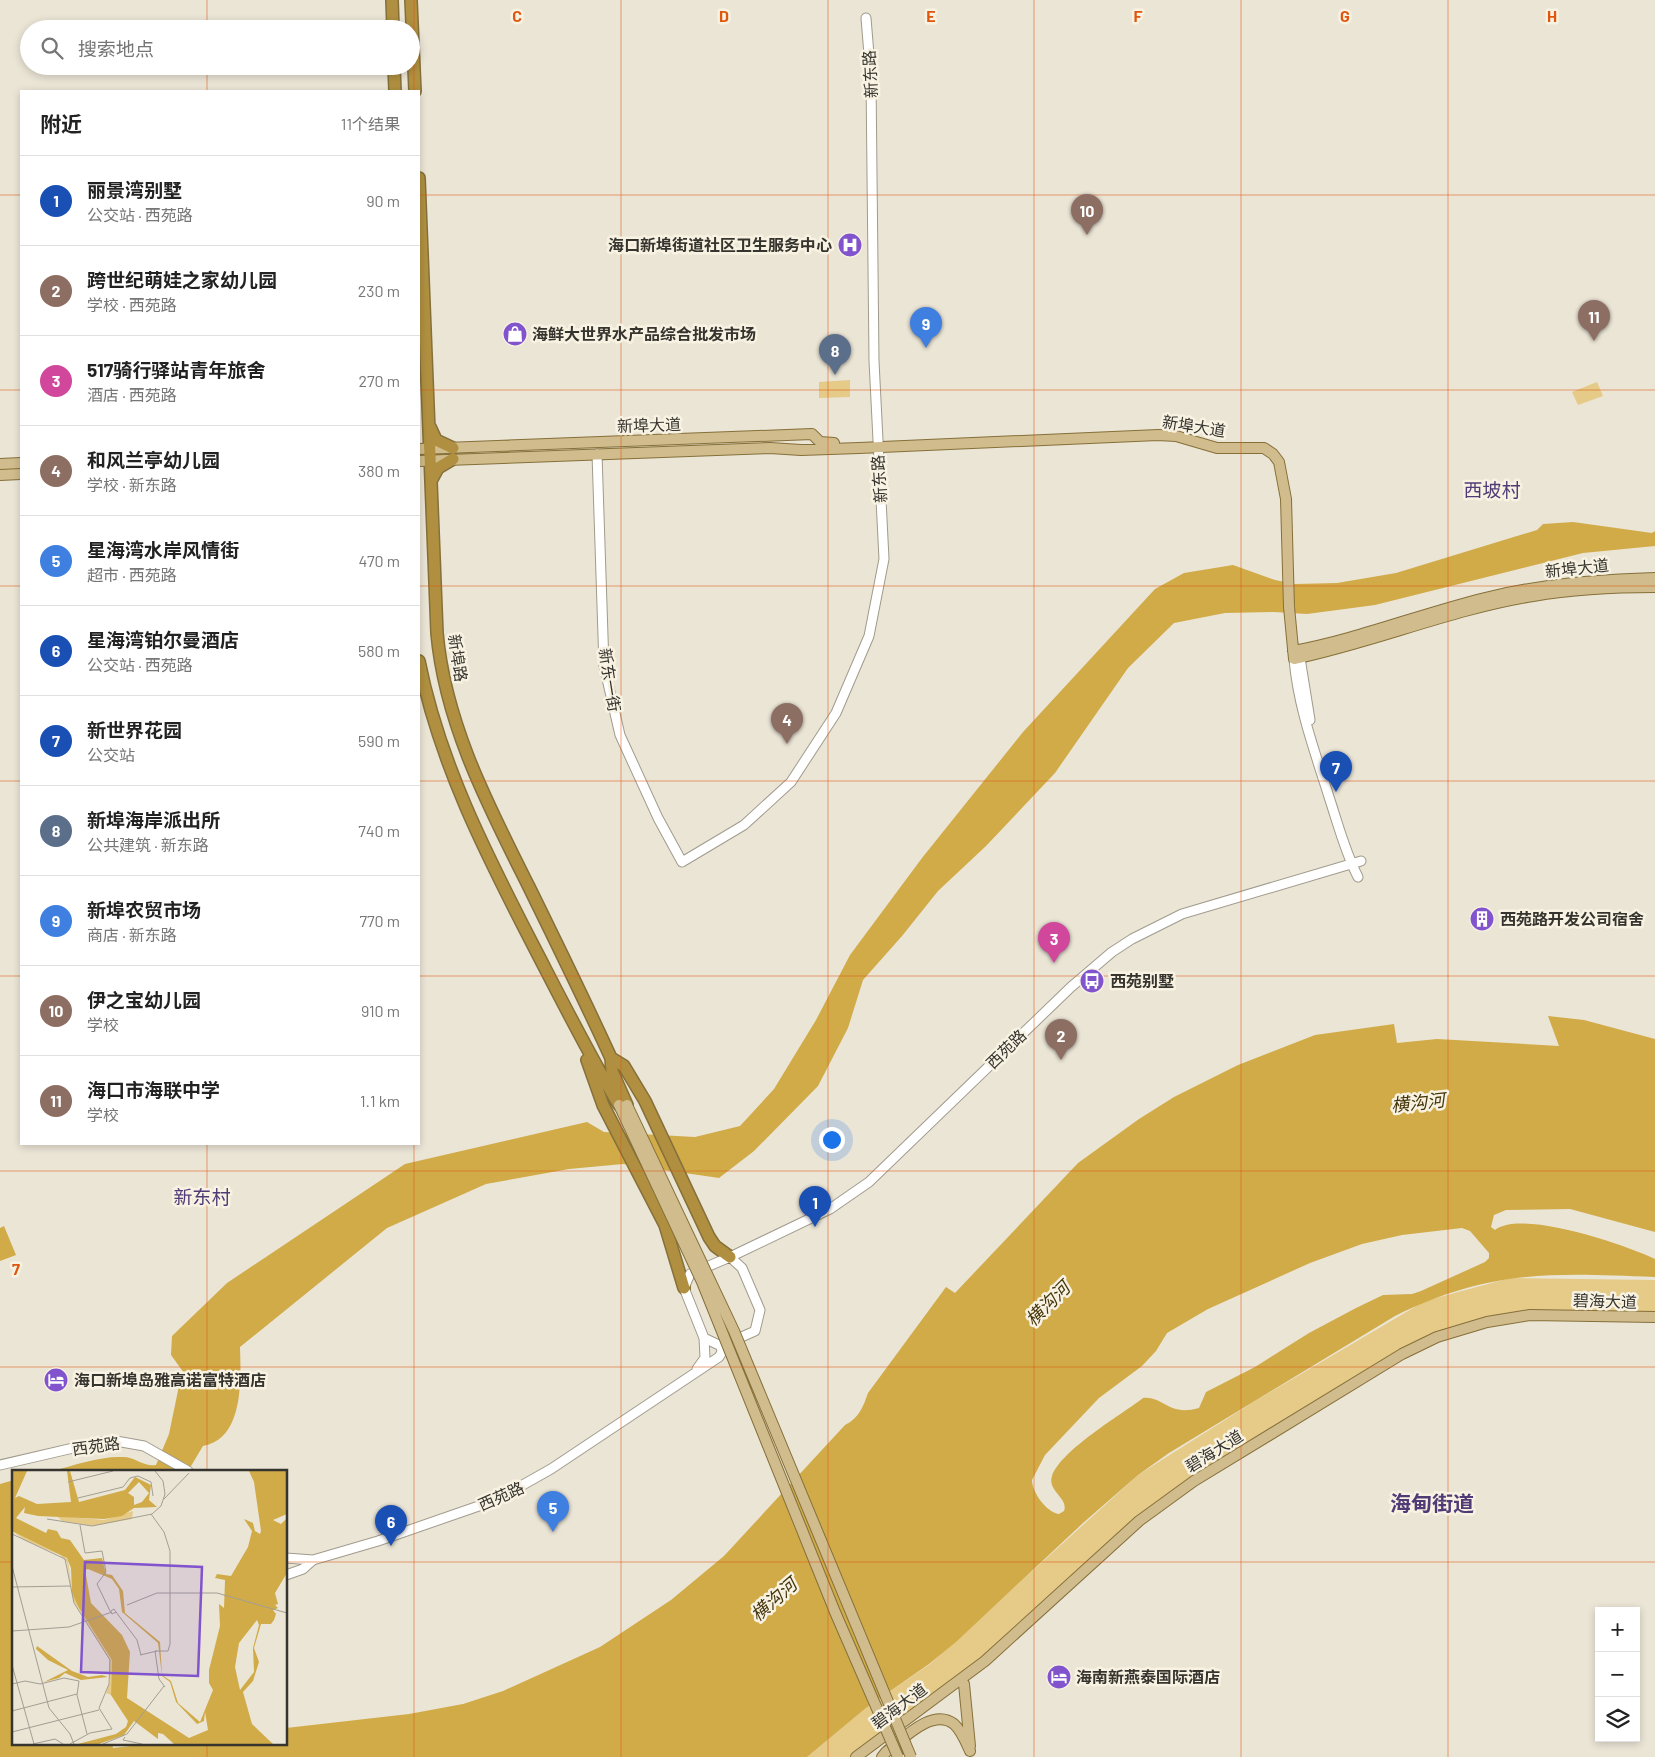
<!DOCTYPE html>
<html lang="zh">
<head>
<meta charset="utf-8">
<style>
  body { margin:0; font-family:Barlow,"Noto Sans SC",sans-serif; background:#f2f2f2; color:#222 }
  .controls { position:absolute; right:15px; bottom:15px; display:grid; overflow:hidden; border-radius:0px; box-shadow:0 2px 8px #0003 }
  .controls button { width:45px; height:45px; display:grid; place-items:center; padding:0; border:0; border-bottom:1px solid #e0e0e0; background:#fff; color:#222; font:25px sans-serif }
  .you { position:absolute; left:831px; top:1139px; width:18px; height:18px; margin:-12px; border:4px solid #fff; border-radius:50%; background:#1a73e8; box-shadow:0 0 0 8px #1a73e833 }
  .badge { display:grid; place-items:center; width:32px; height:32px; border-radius:50%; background:#d93025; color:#fff; font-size:16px; font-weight:700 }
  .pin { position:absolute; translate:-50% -41px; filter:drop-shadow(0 1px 2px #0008) }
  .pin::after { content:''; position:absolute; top:26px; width:18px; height:15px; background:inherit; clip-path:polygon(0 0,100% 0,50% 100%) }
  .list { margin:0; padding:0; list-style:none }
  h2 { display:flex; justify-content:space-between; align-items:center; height:65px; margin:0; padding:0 20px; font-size:21px }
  h2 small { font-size:16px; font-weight:400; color:#767676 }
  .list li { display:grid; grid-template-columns:32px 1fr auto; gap:15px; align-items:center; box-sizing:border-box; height:90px; padding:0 20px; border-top:1px solid #e0e0e0 }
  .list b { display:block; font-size:19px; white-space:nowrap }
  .list p { margin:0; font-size:16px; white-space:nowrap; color:#767676 }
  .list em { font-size:16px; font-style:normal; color:#767676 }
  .icon { flex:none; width:28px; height:28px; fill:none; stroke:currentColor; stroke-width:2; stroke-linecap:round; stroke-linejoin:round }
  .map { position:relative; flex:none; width:1655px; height:1757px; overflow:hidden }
  .search { position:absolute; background:#fff; box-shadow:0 2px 8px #0003; left:20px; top:20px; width:400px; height:55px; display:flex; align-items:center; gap:12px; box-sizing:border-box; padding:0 18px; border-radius:28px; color:#767676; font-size:19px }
  .panel { position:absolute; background:#fff; box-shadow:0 2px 8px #0003; left:20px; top:90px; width:400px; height:1055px; border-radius:0px }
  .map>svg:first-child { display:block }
  .green { fill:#e5ca88 }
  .water { fill:#d1ab48; fill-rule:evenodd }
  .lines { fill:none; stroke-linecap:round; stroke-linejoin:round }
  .secondary-casing { stroke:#a19b8d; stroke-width:11 }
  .primary-casing { stroke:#85703a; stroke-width:12 }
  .highway-casing { stroke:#85703a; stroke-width:14 }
  .secondary { stroke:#fff; stroke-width:9 }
  .primary { stroke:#d0bc8c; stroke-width:10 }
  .highway { stroke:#b09040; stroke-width:11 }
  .primary-bridge-casing { stroke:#85703a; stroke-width:12; stroke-linecap:butt }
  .primary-bridge { stroke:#d0bc8c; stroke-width:10 }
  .grid { fill:none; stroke:#df570e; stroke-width:1; stroke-opacity:0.55 }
  .labels { text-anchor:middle; stroke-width:5; stroke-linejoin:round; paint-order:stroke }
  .street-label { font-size:16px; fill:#36342e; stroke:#f8f2e3 }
  .poi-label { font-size:16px; font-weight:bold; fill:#36342e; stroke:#f8f2e3; text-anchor:start }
  .water-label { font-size:18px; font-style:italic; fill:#45350a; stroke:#f8f2e3 }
  .quarter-label { font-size:19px; fill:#503b77; stroke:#f8f2e3 }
  .district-label { font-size:21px; font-weight:bold; fill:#503b77; stroke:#f8f2e3 }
  .inset-road { fill:none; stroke:#a39e93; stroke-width:1 }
  .view { fill:#8153cc; fill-opacity:0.15; stroke:#8153cc; stroke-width:2.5 }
  .inset-edge { fill:none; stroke:#36342e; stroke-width:2.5 }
  .grid-label { font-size:16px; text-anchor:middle; font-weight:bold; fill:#df570e; stroke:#f8f2e3; stroke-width:5; stroke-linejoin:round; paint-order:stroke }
</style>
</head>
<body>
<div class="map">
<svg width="1655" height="1757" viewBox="0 0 1655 1757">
  <rect width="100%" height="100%" fill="#ebe5d6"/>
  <!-- green -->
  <path class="green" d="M850,380v17l-31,1v-16z
    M1597,382l6,14 -25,9 -6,-13z
    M1510,1278l145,2v39l-125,-4 -98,24 -286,176 -124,111 -166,131h-49l59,-49 64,-44 208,-189 117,-74 170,-100z"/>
  <!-- water -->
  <path class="water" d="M1573,522l79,11 3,-2v15l-72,7 -208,52 -68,9 -33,-2 -49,1 -51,10 -46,45 -73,105 -69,73 -48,45 -36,45 -39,44 -15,48 -30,58 -64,65 -35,27 -96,-14 -54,5 -83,15 -99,44 -147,119c1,32 4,92 -37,99l-15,25h-135c22,-6 47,-15 70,-14 12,0 21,10 33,8l13,-31 11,-53 4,-8 -13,-18 1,-19 55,-53 178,-119 182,-42 17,10 91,5 45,-11 34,-37 42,-69 34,-65 72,-97 101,-126 132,-143 29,-16 49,-8 42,15 20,4 42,-1 59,-10 141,-43 6,-6z
    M1548,1016l36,4 71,19v193l-85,-23 -64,1 -12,5 -3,12 4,3c27,-21 130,15 160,29v18c-102,-4 -165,-8 -260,39l-226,137 -31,22 -55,48 -126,118 -28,23 -63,44 -59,49h-807v-273l14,-4v263h98l1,5 44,-5h129v-15l123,-14 54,-10 40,-13 97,-44 71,-47 53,-44 121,-131c14,-7 18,-18 23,-32l78,-106 9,6 123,-130 61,-44 35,-22 64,-32 77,-30 79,-11 3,19 40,-4 122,7zM1462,1228l8,3 19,22v5l-4,4 -64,29 -9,3 -29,1 -27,13 -47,25 -54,34 -49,25 -7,16c-31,9 -35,-12 -56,-10 -22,17 -82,52 -91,78 -5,15 17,22 12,35l-5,3c-13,-2 -27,-22 -27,-34l13,-25 54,-57 43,-32 14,-15 11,-18 41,-24 102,-46 52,-19 40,-9z
    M4,1226l12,29 -16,6v-33z"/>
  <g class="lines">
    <defs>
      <path id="secondary" d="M597,454l7,212 16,69 38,83 24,44 62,-37 47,-43 45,-69 33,-77 15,-77 -10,-198 -3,-282 -5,-61
        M1300,658l10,62
        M1294,659c4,48 21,93 35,138 9,27 16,55 29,80
        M730,1257l100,-48 39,-27 202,-195 41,-35 20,-13 50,-25 179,-53
        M730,1257l12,11 18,42 -5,21 -34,15 -17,-8 -20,-50 6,-14z
        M697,1369l8,-11 -1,-20
        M0,1465l99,-23 17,-1 28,5 44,25
        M286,1558l27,2 65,-19 118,-41 55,-31 168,-112 3,-5 -1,-6
        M286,1575l17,-6 10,-9"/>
      <path id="primary" d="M419,449l393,-15 8,8 14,1
        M419,461l351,-13 31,2 58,-2 299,-13 18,1 41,12h47l9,6 6,8 7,37 3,108 5,52c81,-17 158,-50 239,-63 41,-7 81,-9 122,-9
        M0,464l21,-1
        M0,475l21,-1
        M1293,651c65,-12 127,-37 192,-53 56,-14 112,-18 170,-20
        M964,1684l6,62
        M856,1757l129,-96 154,-140 55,-40 208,-127 35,-17 50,-15 43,-7 125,2
        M882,1757l4,-5c16,-12 46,-45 68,-28 7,6 12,18 16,27"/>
      <path id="highway" d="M392,0l1,29
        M411,0l4,91
        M394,66l1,25
        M419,178l18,455c8,91 52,174 92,254 28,57 56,114 82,171l1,13 15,34
        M430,427l6,13 17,8
        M431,481l7,-13 15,-9
        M419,661c20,101 67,193 114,284 28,54 55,108 86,160
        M611,1058l13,8 21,35 64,136 6,9 15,11
        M587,1060l16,45 62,120 19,63"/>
    </defs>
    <!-- secondary casing -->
    <use href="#secondary" class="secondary-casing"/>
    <!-- primary casing -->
    <use href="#primary" class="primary-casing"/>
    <!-- highway casing -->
    <use href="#highway" class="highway-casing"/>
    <!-- secondary -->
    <use href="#secondary" class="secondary"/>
    <!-- primary -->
    <use href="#primary" class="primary"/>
    <!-- highway -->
    <use href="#highway" class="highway"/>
    <defs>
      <path id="primary-bridge" d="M619,1105l83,177 133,330 63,145
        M627,1105l107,226 177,426"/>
    </defs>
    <!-- primary-bridge casing -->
    <use href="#primary-bridge" class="primary-bridge-casing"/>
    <!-- primary-bridge -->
    <use href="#primary-bridge" class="primary-bridge"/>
  </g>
  <!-- grid -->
  <path class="grid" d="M207,0v29M414,0v91M621,0v1757M828,0v1757M1034,0v1757M1241,0v1757M1448,0v1757M207,66v25M0,195h21M419,195h1236M0,390h21M419,390h1236M0,586h21M419,586h1236M0,781h21M419,781h1236M0,976h21M419,976h1236M207,1144v327M414,1144v613M0,1171h1655M0,1367h1655M0,1562h14M286,1562h1369M207,1743v14"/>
  <!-- icons -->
  <defs>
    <symbol id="hospital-disc" viewBox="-11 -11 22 22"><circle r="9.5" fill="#8153cc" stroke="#f8f2e3"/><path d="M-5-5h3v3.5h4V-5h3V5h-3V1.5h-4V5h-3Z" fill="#fff"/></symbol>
    <symbol id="shop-disc" viewBox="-11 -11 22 22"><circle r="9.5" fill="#8153cc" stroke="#f8f2e3"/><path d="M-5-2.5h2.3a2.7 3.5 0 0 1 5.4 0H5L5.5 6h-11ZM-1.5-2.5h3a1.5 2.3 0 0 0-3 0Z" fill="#fff"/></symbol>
    <symbol id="building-disc" viewBox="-11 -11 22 22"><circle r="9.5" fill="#8153cc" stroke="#f8f2e3"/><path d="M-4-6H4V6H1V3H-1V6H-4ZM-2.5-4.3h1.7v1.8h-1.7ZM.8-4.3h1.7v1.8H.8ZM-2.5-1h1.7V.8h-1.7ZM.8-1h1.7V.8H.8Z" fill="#fff"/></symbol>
    <symbol id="bus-disc" viewBox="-11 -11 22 22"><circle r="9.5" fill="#8153cc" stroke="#f8f2e3"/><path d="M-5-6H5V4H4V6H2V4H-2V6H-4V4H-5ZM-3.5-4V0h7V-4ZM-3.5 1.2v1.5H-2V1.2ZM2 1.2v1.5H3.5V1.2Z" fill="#fff"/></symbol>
    <symbol id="hotel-disc" viewBox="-11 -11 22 22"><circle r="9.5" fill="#8153cc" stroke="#f8f2e3"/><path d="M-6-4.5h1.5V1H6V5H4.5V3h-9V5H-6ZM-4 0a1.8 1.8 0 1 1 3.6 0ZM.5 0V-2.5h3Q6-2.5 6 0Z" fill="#fff"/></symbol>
  </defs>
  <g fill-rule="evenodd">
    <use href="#hospital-disc" x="836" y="231" width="28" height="28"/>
    <use href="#shop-disc" x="501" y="320" width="28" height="28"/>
    <use href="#building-disc" x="1468" y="905" width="28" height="28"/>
    <use href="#bus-disc" x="1078" y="967" width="28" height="28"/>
    <use href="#hotel-disc" x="42" y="1366" width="28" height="28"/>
    <use href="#hotel-disc" x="1045" y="1663" width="28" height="28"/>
  </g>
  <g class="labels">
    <!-- street labels -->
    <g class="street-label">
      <text transform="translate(870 74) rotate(-93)" y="6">新东路</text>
      <text transform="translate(649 425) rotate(-2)" y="6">新埠大道</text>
      <text transform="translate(1194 426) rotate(9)" y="6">新埠大道</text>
      <text transform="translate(879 479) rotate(-94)" y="6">新东路</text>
      <text transform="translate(1577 568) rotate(-6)" y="6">新埠大道</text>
      <text transform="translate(458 658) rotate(81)" y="6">新埠路</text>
      <text transform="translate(610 680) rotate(81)" y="6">新东一街</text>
      <text transform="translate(1006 1049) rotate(-44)" y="6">西苑路</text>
      <text transform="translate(1605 1301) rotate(2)" y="6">碧海大道</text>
      <text transform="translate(96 1446) rotate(-8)" y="6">西苑路</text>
      <text transform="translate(1214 1451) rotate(-32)" y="6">碧海大道</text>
      <text transform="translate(501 1496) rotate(-24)" y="6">西苑路</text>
      <text transform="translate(899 1706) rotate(-37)" y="6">碧海大道</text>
    </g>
    <!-- poi labels -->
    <g class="poi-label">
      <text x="832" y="251" text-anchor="end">海口新埠街道社区卫生服务中心</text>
      <text x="532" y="340">海鲜大世界水产品综合批发市场</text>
      <text x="1500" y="925">西苑路开发公司宿舍</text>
      <text x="1110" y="987">西苑别墅</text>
      <text x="74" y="1386">海口新埠岛雅高诺富特酒店</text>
      <text x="1076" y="1683">海南新燕泰国际酒店</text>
    </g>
    <!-- water labels -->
    <g class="water-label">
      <text transform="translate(1418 1103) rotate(-6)" y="6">横沟河</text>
      <text transform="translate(1048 1304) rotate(-45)" y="6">横沟河</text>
      <text transform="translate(774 1600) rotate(-41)" y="6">横沟河</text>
    </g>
    <!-- quarter labels -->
    <g class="quarter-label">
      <text x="1492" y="497">西坡村</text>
      <text x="202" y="1204">新东村</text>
    </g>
    <!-- district labels -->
    <g class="district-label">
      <text x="1432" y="1511">海甸街道</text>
    </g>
  </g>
  <!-- overview -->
  <g transform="translate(12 1470)">
    <rect width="275" height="275" fill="#ebe5d6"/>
    <path d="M121,41l-1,8 -39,7 -31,-5 -5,-5 47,4zM0,61l48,21 8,8 4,31 7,17 33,50 -1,37 -5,-2 4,-11 -1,-23 -36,-59 -6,-38 -7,-7 -34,-14z" fill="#e5ca88"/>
    <path d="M0,1h15l-12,27 4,-2 18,8 34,-2 -4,-31h3l9,31 46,-12 10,-13 16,8 -2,15 8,7 -23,1 -12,8 -18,3 -66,-3 -14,-3 1,-6 -9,11 30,15 2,-4 9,2 4,7 9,2 14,20 18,-2 4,16 6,1 11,16 2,22 35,29 2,33 9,6 7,22 22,19 13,-32 -4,-7v-13l11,-44 -1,-22 5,4 1,-28 -10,-2 2,-4 14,2 17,-29 4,-16 -8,-12 9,4 2,8 5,3 1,-3 -7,-49 -5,-11h38v43l-14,6 8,4 6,-6v55l-12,20 3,11 -3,1 3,3 -5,2 3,4 -2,6 -3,4h-10l-7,24 5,14 -6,19 -10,11 9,32 21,20h-99l-11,-10 -5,-1v6l-24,-18 -10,14 -25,9h-21l38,-10 10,-7 2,-6 -17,-26 1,-35 -33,-52 -7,-15 -1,-25 -4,-10 -55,-27zM127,12l10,11 -7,9 -8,3v-8l-6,-4zM76,99l24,10 7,10 3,23 36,31 4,33 8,6 6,20 21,22 7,-3 1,-9 3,18 -19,8 -62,-40 3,-46 -8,-17 -31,-32 -6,-33zM245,150l2,5 -6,23 1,24 -14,18 -5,-23 4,-24zM25,176l35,25 16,6 14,-2 6,2 -27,3 -16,-7 -6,5 -15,4 24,-12 -20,-10 -12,-11z" fill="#d1ab48" fill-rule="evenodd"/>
    <path class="inset-road" d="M56,12l45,-11M66,28l45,-11 7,-9 8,-2 13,6 2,14M152,29l25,-26M139,44l13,18 6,19v93l-2,7h-13l4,28 6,8M35,49l45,7 60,-12 9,-8 4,-12 -2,-13 -8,-10M68,55l5,28 17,-2 4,21 -9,12 13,27 2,3 4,-2 -2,-3 -3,2M0,64l53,25 9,44 36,57 -1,24 -10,24 13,21 -22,4 -20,11M0,96l37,142 21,26 4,10M0,117l58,-1M115,135l30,-12h60l70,20M104,142l21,28 4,15M0,161l57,-4 43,-15M128,185l17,-4M0,195l22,79M67,211l-2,14 10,39M0,214l13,-3 15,3 24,-6 15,3M0,241l65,-17M0,262l87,-22M113,267l-2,3 19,4M21,274l22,-5 8,5M91,274l24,-10 37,-48"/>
    <path class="view" d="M73,92l117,5 -4,109 -117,-4z"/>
    <rect width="275" height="275" class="inset-edge"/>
  </g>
  <g class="grid-label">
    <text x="517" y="22">C</text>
    <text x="724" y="22">D</text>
    <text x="931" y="22">E</text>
    <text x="1138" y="22">F</text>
    <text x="1345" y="22">G</text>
    <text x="1552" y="22">H</text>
    <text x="16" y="1275">7</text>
  </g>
</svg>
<div class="controls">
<button>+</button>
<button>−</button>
<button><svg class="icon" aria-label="layers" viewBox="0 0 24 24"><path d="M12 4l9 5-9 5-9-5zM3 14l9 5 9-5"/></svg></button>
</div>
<div class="you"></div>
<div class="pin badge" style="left:815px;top:1227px;background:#1a4fb4">1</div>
<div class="pin badge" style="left:1061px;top:1060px;background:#8d6e63">2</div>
<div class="pin badge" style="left:1054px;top:963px;background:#d1479c">3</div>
<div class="pin badge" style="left:787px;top:744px;background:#8d6e63">4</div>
<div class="pin badge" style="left:553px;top:1532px;background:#3f7fe0">5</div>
<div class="pin badge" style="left:391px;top:1546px;background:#1a4fb4">6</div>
<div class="pin badge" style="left:1336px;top:792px;background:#1a4fb4">7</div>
<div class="pin badge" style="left:835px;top:375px;background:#5c6f8a">8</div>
<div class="pin badge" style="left:926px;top:348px;background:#3f7fe0">9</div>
<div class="pin badge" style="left:1087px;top:235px;background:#8d6e63">10</div>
<div class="pin badge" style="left:1594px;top:341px;background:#8d6e63">11</div>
<div class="search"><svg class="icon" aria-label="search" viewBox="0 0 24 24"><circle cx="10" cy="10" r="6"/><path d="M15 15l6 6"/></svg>搜索地点</div>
<section class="panel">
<h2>附近<small>11个结果</small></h2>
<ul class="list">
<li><span class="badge" style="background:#1a4fb4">1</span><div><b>丽景湾别墅</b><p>公交站 · 西苑路</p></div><em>90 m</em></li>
<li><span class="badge" style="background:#8d6e63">2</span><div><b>跨世纪萌娃之家幼儿园</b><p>学校 · 西苑路</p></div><em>230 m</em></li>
<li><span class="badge" style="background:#d1479c">3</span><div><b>517骑行驿站青年旅舍</b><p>酒店 · 西苑路</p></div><em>270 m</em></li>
<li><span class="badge" style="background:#8d6e63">4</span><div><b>和风兰亭幼儿园</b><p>学校 · 新东路</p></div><em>380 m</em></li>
<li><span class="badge" style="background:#3f7fe0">5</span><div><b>星海湾水岸风情街</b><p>超市 · 西苑路</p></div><em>470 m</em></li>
<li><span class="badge" style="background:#1a4fb4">6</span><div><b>星海湾铂尔曼酒店</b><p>公交站 · 西苑路</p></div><em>580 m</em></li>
<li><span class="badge" style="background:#1a4fb4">7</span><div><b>新世界花园</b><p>公交站</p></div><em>590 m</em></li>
<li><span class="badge" style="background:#5c6f8a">8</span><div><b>新埠海岸派出所</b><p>公共建筑 · 新东路</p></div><em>740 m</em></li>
<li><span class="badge" style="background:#3f7fe0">9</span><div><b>新埠农贸市场</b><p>商店 · 新东路</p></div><em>770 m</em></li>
<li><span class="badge" style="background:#8d6e63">10</span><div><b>伊之宝幼儿园</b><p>学校</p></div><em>910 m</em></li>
<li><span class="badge" style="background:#8d6e63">11</span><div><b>海口市海联中学</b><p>学校</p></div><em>1.1 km</em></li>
</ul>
</section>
</div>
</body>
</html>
